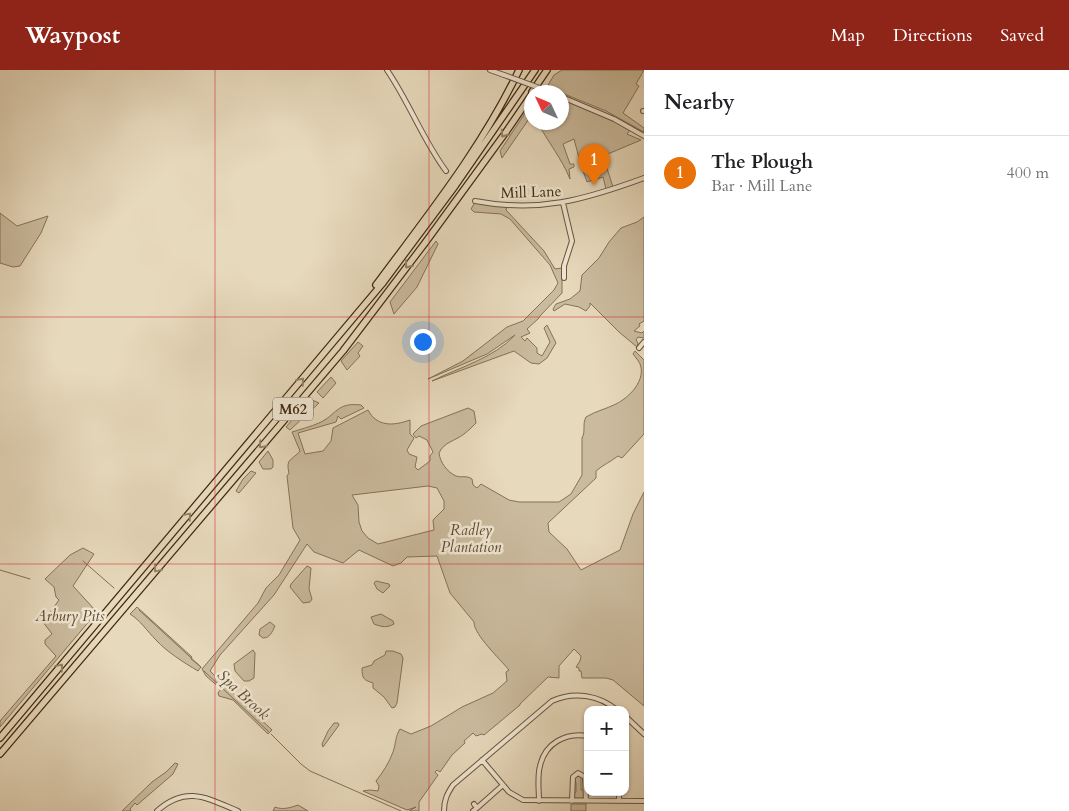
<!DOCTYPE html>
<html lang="en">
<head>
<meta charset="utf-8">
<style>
  body { margin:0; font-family:Cardo,serif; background:#f6f6f6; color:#202124 }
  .controls { position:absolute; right:15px; bottom:15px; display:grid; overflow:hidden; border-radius:10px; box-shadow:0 1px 4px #0004 }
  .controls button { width:45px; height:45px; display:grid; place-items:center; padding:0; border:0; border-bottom:1px solid #e0e0e0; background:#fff; color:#202124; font:25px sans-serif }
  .compass { position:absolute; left:524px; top:15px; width:45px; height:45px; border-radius:50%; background:#fff; box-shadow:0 1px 4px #0004; rotate:314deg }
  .you { position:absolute; left:422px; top:271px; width:18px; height:18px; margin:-12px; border:4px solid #fff; border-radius:50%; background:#1a73e8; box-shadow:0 0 0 8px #1a73e833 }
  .badge { display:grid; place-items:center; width:32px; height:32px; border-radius:50%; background:#8f2418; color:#fff; font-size:16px; font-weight:700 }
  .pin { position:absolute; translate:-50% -41px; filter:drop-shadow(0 1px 2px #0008) }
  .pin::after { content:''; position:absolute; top:26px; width:18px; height:15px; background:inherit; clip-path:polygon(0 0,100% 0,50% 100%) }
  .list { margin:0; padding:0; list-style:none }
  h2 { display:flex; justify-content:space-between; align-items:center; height:65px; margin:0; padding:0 20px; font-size:21px }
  h2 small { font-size:16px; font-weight:400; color:#757577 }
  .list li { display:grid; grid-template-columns:32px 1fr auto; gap:15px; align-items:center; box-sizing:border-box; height:75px; padding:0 20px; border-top:1px solid #e0e0e0 }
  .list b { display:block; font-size:19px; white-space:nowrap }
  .list p { margin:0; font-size:16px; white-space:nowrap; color:#757577 }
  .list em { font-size:16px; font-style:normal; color:#757577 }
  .map { position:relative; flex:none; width:644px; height:741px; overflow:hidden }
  header { display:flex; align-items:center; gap:30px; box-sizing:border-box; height:70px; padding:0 25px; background:#8f2418; color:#fff }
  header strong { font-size:24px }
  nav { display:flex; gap:28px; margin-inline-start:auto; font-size:18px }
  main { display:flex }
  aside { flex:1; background:#fff }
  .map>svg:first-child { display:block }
  .green { fill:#cbbb9e; stroke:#867256; fill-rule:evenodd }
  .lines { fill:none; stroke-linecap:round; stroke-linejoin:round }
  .stream { stroke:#836f53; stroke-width:1 }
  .minor-casing { stroke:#6a553a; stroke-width:6 }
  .highway-casing { stroke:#41290e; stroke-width:8 }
  .minor { stroke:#efe6d3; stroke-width:4 }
  .highway { stroke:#e7d9bc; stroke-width:5.5 }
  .minor-bridge-casing { stroke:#6a553a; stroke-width:6; stroke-linecap:butt }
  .minor-bridge { stroke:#efe6d3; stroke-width:4 }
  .oneway { stroke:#948165 }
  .grid { fill:none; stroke:#d62828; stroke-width:1; stroke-opacity:0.55 }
  .labels { text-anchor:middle; stroke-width:5; stroke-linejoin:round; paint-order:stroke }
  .shield { fill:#efe6d3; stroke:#756249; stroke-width:1 }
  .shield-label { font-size:14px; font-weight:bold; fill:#41290e }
  .street-label { font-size:15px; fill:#41290e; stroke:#efe6d3 }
  .park-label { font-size:15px; font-style:italic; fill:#5d462b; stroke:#efe6d3 }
  .water-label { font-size:16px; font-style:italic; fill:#624c30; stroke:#efe6d3 }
</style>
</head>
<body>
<header>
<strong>Waypost</strong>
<nav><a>Map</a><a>Directions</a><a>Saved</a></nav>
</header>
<main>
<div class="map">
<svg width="644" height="741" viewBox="0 0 644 741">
  <rect width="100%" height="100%" fill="#e7d9bc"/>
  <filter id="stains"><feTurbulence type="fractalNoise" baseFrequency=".004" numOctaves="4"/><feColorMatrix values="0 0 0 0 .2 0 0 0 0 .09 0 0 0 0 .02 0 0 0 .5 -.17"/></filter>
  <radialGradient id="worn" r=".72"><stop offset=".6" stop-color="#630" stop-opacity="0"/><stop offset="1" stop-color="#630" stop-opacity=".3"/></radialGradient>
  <!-- green -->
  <path class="green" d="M562,0h82l-8,14 3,2 -16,27 21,15v4l-38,-21 -59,-24 7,-12z
    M562,29c23,9 46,17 68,31l-3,4 14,6 -38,16 10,31 -7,2 -3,-12 -16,5 -6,-17 17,-6 -18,3 -6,-23 -11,5 7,20h4v3l-5,2 1,10c-8,-20 -22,-37 -32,-56l24,-1z
    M531,34v12l-29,42 -2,-7z
    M475,132l32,4 -1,4 38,41 11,18 7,-1v25l-23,24v1l-12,11 3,4 -9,4 4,4 2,-3 10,10v5l5,3 8,-14 -6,-14 3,-3 9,18 -9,15 -8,6 -8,-1 -17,-12 -82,30c28,-14 62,-23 83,-46l-28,19 -59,25 35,-18 44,-34 16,-6 31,-31 4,-7 -8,-18 -40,-46 -9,-5 -27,-2 -3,-3z
    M0,143l17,13 31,-10 -7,17 -21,33 -7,1 -13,-4z
    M644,147v104l-5,3 1,2 -6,5 8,2 2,-2v7l-6,-1 -2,3 2,3 -1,4 -18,-15 -29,-29v3l-4,5 -7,-4 -14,-3 -11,7 -1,-2 3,-5 14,-5 10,-8 2,-16 17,-17 10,-16 12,-14 16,-6z
    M436,171l2,3 -21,43 -23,27 -4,-12z
    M358,272l5,4 -5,7 2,3 -13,14 -6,-9z
    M635,281l9,9v74l-22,24 -4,-2c-8,6 -15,9 -22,15v7l-48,45 1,9 18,17 14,21 39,-20 13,-36 11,-22v214l-31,-26 -7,-2h-24l-1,-7h-2v-3l-3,-1 4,-6 1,-5 -7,-7 -15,17v12l-11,-1 -28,27v1l-36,30 -2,-1 -6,2 -3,-3 -9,8 1,2 -13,12 -12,17 -3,-2 -2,2 3,3 -19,27v9h-10l7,-4 -9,3 -44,-19 7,-1 8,1 1,-5 -3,-5c7,-9 13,-18 17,-29 3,-8 2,-15 7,-23l11,5 20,-8 31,-19 31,-14 14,-12 -1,-9 3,-2c-9,-11 -35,-35 -35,-48l-24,-29 -13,-37 -30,1 -6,6 -8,3 -34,-16 -16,13 -29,-11 -7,-8 -33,51 -54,60 -10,16 62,59 -4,4 -35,-34 -14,-4 -1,-3 3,-4 -15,-13 -4,-7 56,-66 8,-15 13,-13 21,-35 -7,-12 -6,-52 2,-3c-4,-15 4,-13 11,-22l-8,-19c9,-3 18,-5 27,-9 18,-8 17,-21 42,-18l3,3 -23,11 -3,-3 -2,6 -38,11 7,21 18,-3 8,-10 2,-13 35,-18c9,17 25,16 42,10v14l4,4 -7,12 2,4 8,3 -2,10 3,3 12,-9v-5l3,-4 -6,-12 -8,-4 -3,2 -3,-4 8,-8 47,-18 6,3 2,12c-4,4 -8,8 -12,11 -9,7 -20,8 -25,19 1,9 8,19 17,23 6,2 10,-1 16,3l1,6 4,3 4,-4 28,16 10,2h40l12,-8 11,-19v-37c4,-7 0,-14 4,-21 10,-6 20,-8 30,-13 12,-6 28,-21 25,-37 -1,-5 -5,-9 -8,-13zM428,416l9,2 7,13v8l-11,11 1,10 -56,14 -10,-6 -6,-7 -3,-9 -1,-17 -6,-10z
    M331,307l5,6 -13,15 -6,-6z
    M310,329l9,4 -29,27 -4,-3z
    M268,381l5,9v7l-2,2h-8l-4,-7z
    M251,401l5,2 -17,20 -3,-2 7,-12z
    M83,478l11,6 -21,32 22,24 -4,9 -91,108v-6l56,-65 -11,-12v-4l7,-6 -9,-12 16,-22 -3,-3 -2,-10 -9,-8 25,-24z
    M307,496l4,2 -2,21 3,10 -2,3 -7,1 -13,-16 1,-3z
    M376,511l13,3 1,2 -7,7 -6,-4 -3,-6z
    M137,537l55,50 -1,2 10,8 -3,4c-15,-9 -31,-19 -42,-31 -9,-9 -15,-19 -26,-26z
    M381,544l12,7 1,3c-7,4 -12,3 -20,0l-3,-7z
    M270,552l5,4c-3,6 -5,12 -12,12l-4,-3 1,-6z
    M253,580l2,3 -1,25 -5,3h-5l-9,-10 -1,-7z
    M386,581h7l8,3 2,4 -6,45 -2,4 -3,1 -8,-11 -11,-9v-5c-9,-3 -11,-4 -11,-15l10,-3 2,-4 11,-6z
    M334,653h4l1,2 -16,22 -1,-3 6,-13z
    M175,693l3,1 -5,10 -36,31 -2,-2 -5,6 1,2h-9l30,-29 14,-10z
    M577,704l4,3v13h3v6l-3,3 -5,1 -3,-6 3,-2v-10l-3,1v-4z
    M571,734h15v7h-15z
    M298,735l10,6h-35l2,-4c7,3 15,1 23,-2z"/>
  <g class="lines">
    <!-- stream -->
    <path class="stream" d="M83,491l31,27
      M0,500l30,9
      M139,540l62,57
      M204,601l65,61
      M271,664l30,30 9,7 91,40"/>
    <defs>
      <path id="minor" d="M387,0c22,32 36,70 59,101
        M490,0l14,5
        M545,20l5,2
        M562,27l52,22 30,17
        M643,41h1
        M475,131c64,12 109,-1 169,-23
        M563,133l9,38 -8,25v12
        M639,278l5,-6
        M625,646l19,18
        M482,690l27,32 14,8 121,1
        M539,731c0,-11 -2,-24 1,-35 5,-23 26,-34 48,-30
        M572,731l1,-24 5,-4 7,4 1,24
        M619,731v-9
        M477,738l26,-23
        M157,741c29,-26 50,-13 81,0
        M444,741c0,-11 3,-17 9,-26l99,-84c22,-10 47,-6 65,9
        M473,741l4,-3 -3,-4"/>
      <path id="highway" d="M532,22l15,-22
        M376,215c51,-69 106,-137 143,-215
        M0,668l382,-454 73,-98 80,-116
        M0,684l343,-403 82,-108 81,-111 26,-38"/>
    </defs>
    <!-- minor casing -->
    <use href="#minor" class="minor-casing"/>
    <!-- highway casing -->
    <use href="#highway" class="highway-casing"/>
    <!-- minor -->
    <use href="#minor" class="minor"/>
    <!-- highway -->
    <use href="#highway" class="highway"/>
    <defs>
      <path id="minor-bridge" d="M504,5l41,15"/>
    </defs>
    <!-- minor-bridge casing -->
    <use href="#minor-bridge" class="minor-bridge-casing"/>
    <!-- minor-bridge -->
    <use href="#minor-bridge" class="minor-bridge"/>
  </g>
  <!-- one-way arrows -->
  <defs><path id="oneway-chevron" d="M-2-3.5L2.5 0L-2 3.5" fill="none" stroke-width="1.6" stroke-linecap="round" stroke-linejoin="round" transform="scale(1.25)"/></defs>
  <g class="oneway">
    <use href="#oneway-chevron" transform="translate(504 64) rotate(125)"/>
    <use href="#oneway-chevron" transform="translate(408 195) rotate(128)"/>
    <use href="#oneway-chevron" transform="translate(301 311) rotate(-50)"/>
    <use href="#oneway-chevron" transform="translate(262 375) rotate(131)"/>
    <use href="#oneway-chevron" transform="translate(188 446) rotate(-50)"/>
    <use href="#oneway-chevron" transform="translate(157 499) rotate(130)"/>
    <use href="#oneway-chevron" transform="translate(60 597) rotate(-50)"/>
  </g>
  <!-- grid -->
  <path class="grid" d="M215,0v741M429,0v741M0,247h644M0,494h644"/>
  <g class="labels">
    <!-- shield labels -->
    <rect class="shield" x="273" y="327.5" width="40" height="23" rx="4"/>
    <g class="shield-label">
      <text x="293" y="344">M62</text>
    </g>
    <!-- street labels -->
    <g class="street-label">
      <text transform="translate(531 122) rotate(-2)" y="5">Mill Lane</text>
    </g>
    <!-- park labels -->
    <g class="park-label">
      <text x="471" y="465">Radley<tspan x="471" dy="17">Plantation</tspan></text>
      <text x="70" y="551">Arbury Pits</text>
    </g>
    <!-- water labels -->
    <g class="water-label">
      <text transform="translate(244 624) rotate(43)" y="6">Spa Brook</text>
    </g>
  </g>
  <rect width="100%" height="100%" filter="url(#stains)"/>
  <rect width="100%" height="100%" fill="url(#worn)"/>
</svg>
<div class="controls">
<button>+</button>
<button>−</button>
</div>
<svg class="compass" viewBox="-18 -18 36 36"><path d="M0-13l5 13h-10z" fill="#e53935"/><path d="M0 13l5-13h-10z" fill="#757577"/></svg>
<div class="you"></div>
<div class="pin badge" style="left:594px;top:115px;background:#e8710a">1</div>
</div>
<aside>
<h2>Nearby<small></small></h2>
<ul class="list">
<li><span class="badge" style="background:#e8710a">1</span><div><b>The Plough</b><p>Bar · Mill Lane</p></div><em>400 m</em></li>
</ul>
</aside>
</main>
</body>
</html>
